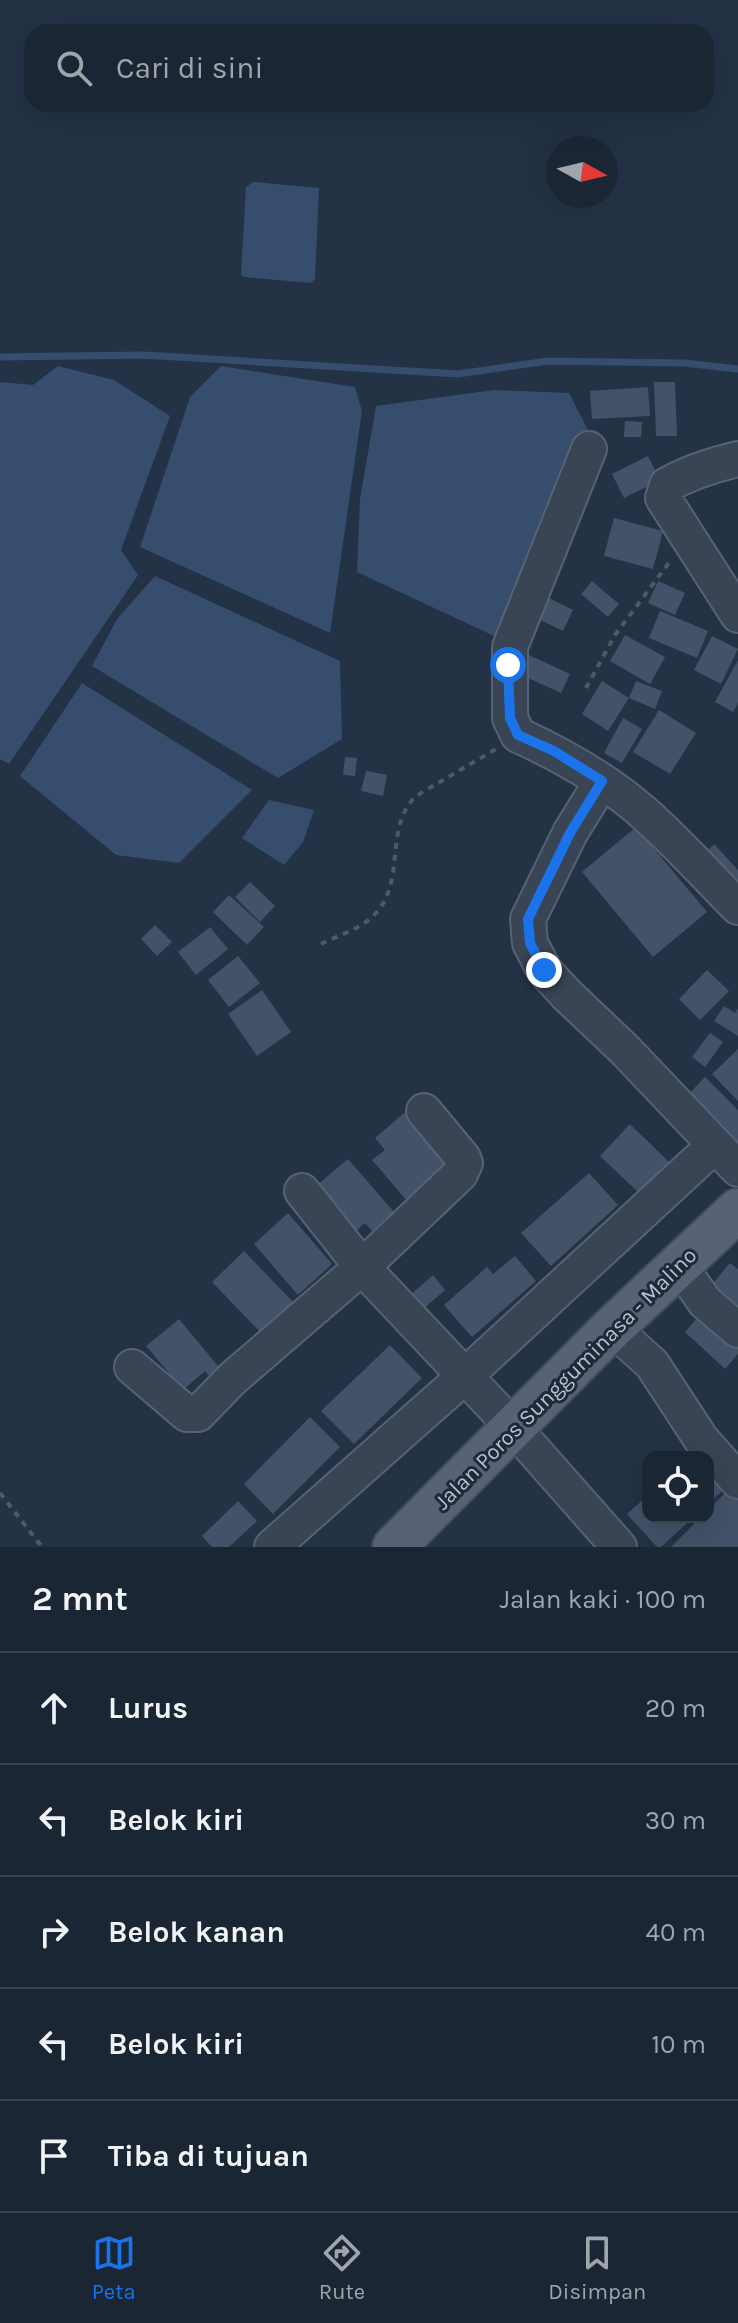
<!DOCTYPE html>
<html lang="id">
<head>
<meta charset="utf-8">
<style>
  body { margin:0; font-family:Karla,sans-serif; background:#283240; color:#f1f3f6 }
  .controls { position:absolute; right:24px; bottom:24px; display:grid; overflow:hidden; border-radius:16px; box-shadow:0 8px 32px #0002 }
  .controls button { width:72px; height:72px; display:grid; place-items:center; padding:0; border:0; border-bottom:2px solid #39434f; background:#1b2634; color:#f1f3f6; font:40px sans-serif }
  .compass { position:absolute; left:546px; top:136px; width:72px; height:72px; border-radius:50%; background:#1b2634; box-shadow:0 8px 32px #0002; rotate:98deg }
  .stop { position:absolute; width:24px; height:24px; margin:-18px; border:6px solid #1a73e8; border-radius:50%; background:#fff }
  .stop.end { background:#1a73e8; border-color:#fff; box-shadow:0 2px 8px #0008 }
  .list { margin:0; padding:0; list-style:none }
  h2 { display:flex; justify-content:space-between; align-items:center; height:104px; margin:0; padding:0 32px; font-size:34px }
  h2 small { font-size:26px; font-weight:400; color:#a0a5ac }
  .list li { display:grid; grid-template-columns:52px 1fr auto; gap:24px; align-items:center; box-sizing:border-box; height:112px; padding:0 32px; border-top:2px solid #39434f }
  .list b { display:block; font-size:30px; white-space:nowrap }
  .list em { font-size:26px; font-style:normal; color:#a0a5ac }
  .icon { flex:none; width:44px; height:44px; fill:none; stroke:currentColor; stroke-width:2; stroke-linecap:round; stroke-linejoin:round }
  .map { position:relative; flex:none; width:738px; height:1547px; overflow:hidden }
  .search { position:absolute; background:#1b2634; box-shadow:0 8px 32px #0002; left:24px; right:24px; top:24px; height:88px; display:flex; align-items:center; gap:20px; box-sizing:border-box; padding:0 28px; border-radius:24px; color:#a0a5ac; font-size:30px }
  .sheet { height:664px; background:#1b2634 }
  nav { display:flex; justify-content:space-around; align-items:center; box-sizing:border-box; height:112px; border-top:2px solid #39434f; background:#1b2634; font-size:22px; color:#a0a5ac }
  nav a { display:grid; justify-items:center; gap:4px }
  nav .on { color:#1a73e8 }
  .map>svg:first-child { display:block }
  .water { fill:#364d6e }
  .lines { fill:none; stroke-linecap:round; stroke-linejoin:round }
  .stream { stroke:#364d6e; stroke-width:7 }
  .building { fill:#435268 }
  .minor-casing { stroke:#586272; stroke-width:38 }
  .major-casing { stroke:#434d5e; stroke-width:46 }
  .path { stroke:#455f62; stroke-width:4; stroke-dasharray:6 6; stroke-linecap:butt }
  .minor { stroke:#394455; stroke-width:34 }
  .major { stroke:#576375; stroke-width:42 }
  .route { stroke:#1a73e8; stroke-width:10 }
  .labels { text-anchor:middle; stroke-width:6; stroke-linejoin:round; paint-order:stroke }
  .street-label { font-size:22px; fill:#b7c0ce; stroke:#1e293a }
</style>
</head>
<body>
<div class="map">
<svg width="738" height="1547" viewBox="0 0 738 1547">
  <rect width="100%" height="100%" fill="#243246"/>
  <!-- water -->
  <path class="water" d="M253,182l66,6 -4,91 -4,4 -67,-6 -3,-2 5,-88z
    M58,366l56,14 56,36 -49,134 17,25 -129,189 -9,-5v-377l33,3z
    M221,366l134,21 7,24 -32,222 -190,-86 50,-150z
    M494,390l75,3 20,39 -82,210 -150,-70 3,-73 16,-93z
    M155,576l185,85 2,78 -64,39 -186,-112 25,-47z
    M82,683l170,107 -73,73 -63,-8 -96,-79z
    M269,800l45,10 -11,32 -19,23 -42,-27z"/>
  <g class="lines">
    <!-- stream -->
    <path class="stream" d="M0,357l143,-2 315,19 90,-13 136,2 54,6"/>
  </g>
  <!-- building -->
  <path class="building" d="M654,382h21l2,54h-21z
    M648,387l2,29 -58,3 -2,-28z
    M625,421l17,1 -1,15h-17z
    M648,456l12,24 -36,18 -12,-24z
    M614,518l49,13 -10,38 -49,-13z
    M592,581l27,23 -11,13 -27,-23z
    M658,581l27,12 -10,22 -27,-12z
    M547,597l26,13 -10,21 -27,-13z
    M660,611l48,20 -11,27 -48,-20z
    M625,635l40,22 -15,27 -40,-23z
    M712,636l26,13 -17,35 -27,-14z
    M520,651l50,23 -9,19 -50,-23z
    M738,660v43l-5,9 -18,-10z
    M602,681l27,17 -21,33 -26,-17z
    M636,681l26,10 -7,18 -26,-11z
    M659,710l37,23 -26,41 -37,-22z
    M623,718l19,11 -20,34 -18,-10z
    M345,757l12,1 -2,18 -12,-1z
    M366,771l21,4 -4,21 -22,-5z
    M636,827l71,85 -54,45 -71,-85z
    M714,844l24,26v31l-39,-42z
    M250,882l25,24 -15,16 -25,-25z
    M229,895l35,32 -17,18 -34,-33z
    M155,925l17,17 -15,14 -16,-17z
    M210,927l18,22 -32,26 -18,-23z
    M238,956l22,27 -31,24 -21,-27z
    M707,970l22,21 -29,29 -21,-21z
    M262,990l29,42 -34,24 -29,-42z
    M724,1006l11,7 3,-5v28l-24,-15z
    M710,1033l13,9 -18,25 -13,-10z
    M738,1049v52l-26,-27z
    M705,1077l33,33v35l-55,-45z
    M404,1113l46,53 -42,36 -36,-42 13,-10 -10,-12z
    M630,1124l39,38 -30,31 -39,-37z
    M348,1159l46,53 -22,19 -7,-8 -10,9 -39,-46z
    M589,1173l29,32 -67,61 -30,-33z
    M288,1213l44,51 -34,31 -44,-51z
    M244,1251l49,51 -32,31 -49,-51z
    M515,1256l21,25 -64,56 -28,-32 43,-38 6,7z
    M730,1263l8,6v51l-33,-27z
    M433,1275l12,15 -24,21 -13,-14z
    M702,1312l36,33v9l-13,15 -40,-37z
    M179,1319l44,53 -10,9 -8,-10 -22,19 -37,-44z
    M390,1345l32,33 -68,66 -33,-33z
    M310,1417l30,30 -67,67 -29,-30z
    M708,1463l20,23 -20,18z
    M730,1488l8,8v51h-67l30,-30h7v-7z
    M648,1495v22h46l-33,30h-4l-30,-33z
    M238,1501l19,20 -28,26h-17l-10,-11z"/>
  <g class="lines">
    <defs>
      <path id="minor" d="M589,449l-79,198v71l8,17c46,21 90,46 127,79 33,29 62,62 93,93
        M738,459c-26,6 -48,13 -71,26l-4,13 75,117
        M602,781l-32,52 -42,86 2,24 14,27 22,24 60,57 112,118
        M302,1191l60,76 151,160 106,120
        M679,1265l26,37 33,28
        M612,1328l40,36 49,75 37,42
        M132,1367l55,47h11l35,-36 129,-111 98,-93 5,-11 -2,-5 -39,-47
        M272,1547l193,-171 250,-231"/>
      <path id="major" d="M394,1547l218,-219 126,-118"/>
    </defs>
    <!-- minor casing -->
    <use href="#minor" class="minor-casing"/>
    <!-- major casing -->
    <use href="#major" class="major-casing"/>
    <!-- path -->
    <path class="path" d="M586,688l29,-53 56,-75
      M321,944c18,-9 42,-16 55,-31 30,-33 8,-87 40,-117l80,-47
      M0,1493l42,54"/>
    <!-- minor -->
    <use href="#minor" class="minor"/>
    <!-- major -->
    <use href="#major" class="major"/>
  </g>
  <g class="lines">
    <!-- route -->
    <path class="route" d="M508,665l2,53 8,17 36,16 48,30 -32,52 -42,86 2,24 14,27"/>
  </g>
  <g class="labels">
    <!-- street labels -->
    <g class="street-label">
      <text transform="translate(565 1378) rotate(-45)" y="8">Jalan Poros Sungguminasa - Malino</text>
    </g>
  </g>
</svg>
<div class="controls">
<button><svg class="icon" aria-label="locate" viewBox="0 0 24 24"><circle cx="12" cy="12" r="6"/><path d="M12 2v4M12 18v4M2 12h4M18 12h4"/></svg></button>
</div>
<svg class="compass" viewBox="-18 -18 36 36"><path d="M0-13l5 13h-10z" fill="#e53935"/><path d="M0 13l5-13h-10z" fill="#a0a5ac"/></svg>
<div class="stop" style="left:508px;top:665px"></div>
<div class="stop end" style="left:544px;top:970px"></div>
<div class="search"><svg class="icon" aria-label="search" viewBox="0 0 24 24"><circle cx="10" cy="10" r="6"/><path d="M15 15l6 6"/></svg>Cari di sini</div>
</div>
<section class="sheet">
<h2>2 mnt<small>Jalan kaki · 100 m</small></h2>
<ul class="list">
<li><svg class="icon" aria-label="ahead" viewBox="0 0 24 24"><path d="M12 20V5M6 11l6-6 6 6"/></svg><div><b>Lurus</b></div><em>20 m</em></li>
<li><svg class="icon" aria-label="left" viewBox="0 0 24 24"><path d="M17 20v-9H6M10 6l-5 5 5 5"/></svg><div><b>Belok kiri</b></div><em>30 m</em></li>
<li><svg class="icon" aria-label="right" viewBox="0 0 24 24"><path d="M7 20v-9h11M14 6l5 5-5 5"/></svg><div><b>Belok kanan</b></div><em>40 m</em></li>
<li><svg class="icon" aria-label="left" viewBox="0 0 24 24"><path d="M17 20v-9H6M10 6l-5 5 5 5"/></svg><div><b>Belok kiri</b></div><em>10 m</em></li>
<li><svg class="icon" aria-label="arrive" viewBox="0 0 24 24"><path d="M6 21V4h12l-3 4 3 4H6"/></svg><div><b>Tiba di tujuan</b></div></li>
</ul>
</section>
<nav>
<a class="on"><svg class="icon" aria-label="map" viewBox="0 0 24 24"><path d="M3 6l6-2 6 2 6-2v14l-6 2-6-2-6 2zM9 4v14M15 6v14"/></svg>Peta</a>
<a><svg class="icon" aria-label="directions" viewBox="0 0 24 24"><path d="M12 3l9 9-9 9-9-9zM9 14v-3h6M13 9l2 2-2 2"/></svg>Rute</a>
<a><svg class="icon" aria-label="saved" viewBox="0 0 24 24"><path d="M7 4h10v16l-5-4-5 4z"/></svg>Disimpan</a>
</nav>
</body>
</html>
